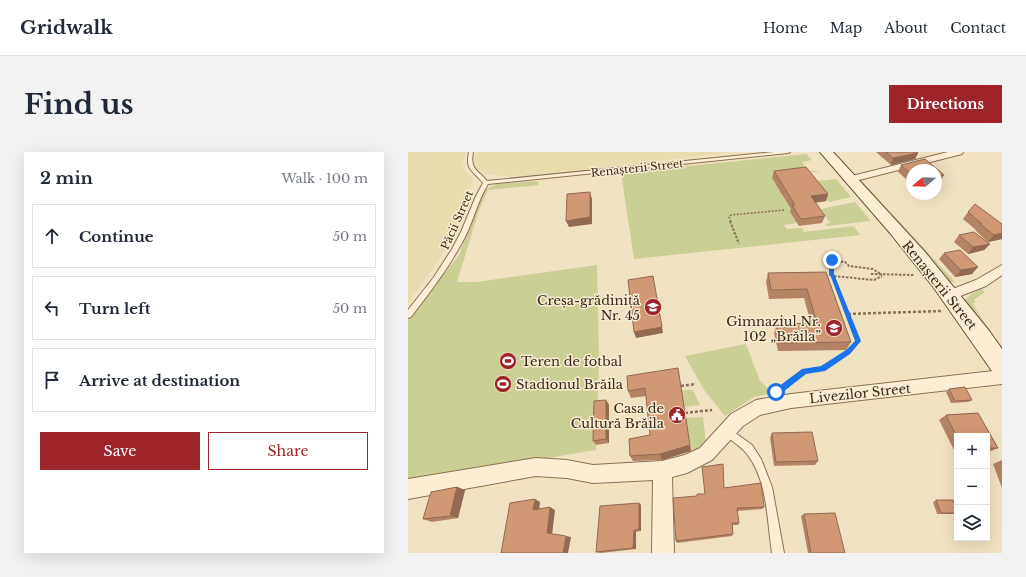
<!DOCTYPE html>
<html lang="en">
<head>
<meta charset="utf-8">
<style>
  body { margin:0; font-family:"Libre Baskerville",serif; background:#f2f2f3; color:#1f2937 }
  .controls { position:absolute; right:12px; bottom:12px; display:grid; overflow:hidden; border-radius:0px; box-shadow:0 4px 16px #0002 }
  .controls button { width:36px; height:36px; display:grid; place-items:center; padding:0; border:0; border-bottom:1px solid #e0e1e3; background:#fff; color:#1f2937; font:20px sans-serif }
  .compass { position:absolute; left:498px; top:12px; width:36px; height:36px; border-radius:50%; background:#fff; box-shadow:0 4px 16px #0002; rotate:251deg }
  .stop { position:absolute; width:12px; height:12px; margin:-9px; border:3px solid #1a73e8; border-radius:50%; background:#fff }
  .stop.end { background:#1a73e8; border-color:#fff; box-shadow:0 1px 4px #0008 }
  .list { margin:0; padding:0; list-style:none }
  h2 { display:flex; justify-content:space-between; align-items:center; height:52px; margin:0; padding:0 16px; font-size:17px }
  h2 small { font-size:13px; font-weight:400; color:#747a83 }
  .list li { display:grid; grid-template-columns:26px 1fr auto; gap:12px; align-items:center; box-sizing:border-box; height:64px; margin:0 8px 8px; padding:0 8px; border:1px solid #e0e1e3; border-radius:0px }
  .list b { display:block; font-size:15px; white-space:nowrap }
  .list em { font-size:13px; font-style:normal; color:#747a83 }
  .actions { display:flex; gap:8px; padding:12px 16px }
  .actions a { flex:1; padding:9px 0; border:1px solid #9d2428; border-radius:0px; text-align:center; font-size:14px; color:#9d2428 }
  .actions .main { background:#9d2428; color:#fff }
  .icon { flex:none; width:22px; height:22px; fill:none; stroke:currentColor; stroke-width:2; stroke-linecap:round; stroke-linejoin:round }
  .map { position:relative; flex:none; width:594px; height:401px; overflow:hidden; border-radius:0px }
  header { display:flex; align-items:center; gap:24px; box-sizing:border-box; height:56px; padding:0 20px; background:#fff; border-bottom:1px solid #e0e1e3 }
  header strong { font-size:19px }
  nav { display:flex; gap:22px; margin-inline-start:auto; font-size:14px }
  .intro { display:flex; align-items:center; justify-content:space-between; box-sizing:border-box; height:96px; padding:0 24px }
  h1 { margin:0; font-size:28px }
  .button { padding:10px 18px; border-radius:0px; background:#9d2428; color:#fff; font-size:14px; font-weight:700 }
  main { display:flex; gap:24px; padding:0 24px }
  aside { flex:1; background:#fff; border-radius:0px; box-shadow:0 4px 16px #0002 }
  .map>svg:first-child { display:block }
  .farmland { fill:#e6dcae }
  .green { fill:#cacf94 }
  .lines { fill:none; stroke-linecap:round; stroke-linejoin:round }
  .service-casing { stroke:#8b7157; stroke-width:2 }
  .minor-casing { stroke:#8b7157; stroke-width:2 }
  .secondary-casing { stroke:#6c523b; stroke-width:2 }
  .path-far2 { stroke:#8b7157; stroke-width:1.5; stroke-dasharray:2 1.5; stroke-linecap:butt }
  .path-far1 { stroke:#8b7157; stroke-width:2; stroke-dasharray:2.5 1.5; stroke-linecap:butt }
  .path { stroke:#8b7157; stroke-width:2.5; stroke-dasharray:3 2; stroke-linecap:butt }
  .service { fill:#fbeed4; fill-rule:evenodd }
  .minor { fill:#fbeed4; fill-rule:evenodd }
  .secondary { fill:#fbeed4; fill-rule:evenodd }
  .wall { fill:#b48364 }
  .shaded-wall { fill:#926a51 }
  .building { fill:#d19874; stroke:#926a51 }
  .route { fill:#1a73e8 }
  .labels { text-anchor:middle; stroke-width:3; stroke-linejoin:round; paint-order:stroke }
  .far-street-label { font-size:11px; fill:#3a2a1c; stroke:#f7ebd1 }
  .street-label { font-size:13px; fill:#3a2a1c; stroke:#f7ebd1 }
  .poi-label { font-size:13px; fill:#3a2a1c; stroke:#f7ebd1; text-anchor:end }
</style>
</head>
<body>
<header>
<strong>Gridwalk</strong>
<nav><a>Home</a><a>Map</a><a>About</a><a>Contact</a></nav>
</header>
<div class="intro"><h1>Find us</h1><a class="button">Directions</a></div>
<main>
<aside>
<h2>2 min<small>Walk · 100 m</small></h2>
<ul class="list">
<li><svg class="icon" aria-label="ahead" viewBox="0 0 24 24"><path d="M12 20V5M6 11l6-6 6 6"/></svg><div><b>Continue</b></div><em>50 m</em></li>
<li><svg class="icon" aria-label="left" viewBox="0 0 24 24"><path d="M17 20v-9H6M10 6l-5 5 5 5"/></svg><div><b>Turn left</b></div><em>50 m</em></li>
<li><svg class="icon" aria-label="arrive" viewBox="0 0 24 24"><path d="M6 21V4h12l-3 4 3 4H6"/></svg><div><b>Arrive at destination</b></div></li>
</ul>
<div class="actions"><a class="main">Save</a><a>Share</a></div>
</aside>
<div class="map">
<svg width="594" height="401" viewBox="0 0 594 401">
  <rect width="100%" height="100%" fill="#f0e1c1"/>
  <!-- farmland -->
  <path class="farmland" d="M0,0h58l-4,12 2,6 9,8 -8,35 -27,48 -30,42z
    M68,0h258l-199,23 -32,1 -20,-3 -6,-5 -3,-6z"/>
  <!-- green -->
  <path class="green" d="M398,2l6,6 -10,2 7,9h13l-33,4 28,6 19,-2 15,18 -22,5 -5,-6 -31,16 4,11 -13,2 3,4 15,-1 2,4 50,-6 6,9 -226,24 -13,-86z
    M130,29l1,4 -51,5 -9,20 -22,72h20l120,-17 2,95 -3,90 -188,31v-162l51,-64 25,-65 13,-6z
    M455,30l92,100h-8l-87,-99z
    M447,50l16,19 -44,5 -2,-2 5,-1 -9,-14z
    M574,137l3,3 -10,7v4h-3l30,47 -25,-31 -12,-19 7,-7z
    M338,192l14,37 13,12 -19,4 -29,19 -21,-26 -19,-34z
    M273,238h12l7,15 -16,2z
    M295,265l3,26 -8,9 -6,2 -6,-36z"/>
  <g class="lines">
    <defs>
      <path id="service" d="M61,0h4c-3,18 4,17 14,29l287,-29h16l-2,1 -300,31c-10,16 -14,35 -22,51 -15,30 -35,56 -55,82l-3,1v-8l26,-33 18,-28 9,-17 15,-36 7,-13c-10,-13 -18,-12 -14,-31z
        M319,275l25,18 9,14 11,28 12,66h-12c-5,-32 -4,-72 -25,-99 -6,-8 -16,-13 -23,-20l-2,-3 2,-3z"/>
      <path id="minor" d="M540,0h15l-1,2 -111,28 -5,-3 2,-2z
        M594,113v10l-16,11 -36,14 -5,-2 -2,-3 2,-3 31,-12z
        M594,218v14l-211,24 -31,7 -17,11 -31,34 -25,13 -15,4 2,76h-22l1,-73 -60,3 -26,-5 -31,-2 -128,23v-20l128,-21 31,2 26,5 69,-4 23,-6 15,-7 31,-34 25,-14 35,-6z"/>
      <path id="secondary" d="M412,0h13l92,100 65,80 12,17v28l-8,-3 -60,-86 -44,-55z"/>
    </defs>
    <!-- service casing -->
    <use href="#service" class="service-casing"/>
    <!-- minor casing -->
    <use href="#minor" class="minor-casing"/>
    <!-- secondary casing -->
    <use href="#secondary" class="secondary-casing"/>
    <!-- path-far2 -->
    <path class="path-far2" d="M323,70l-2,-5 2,-2 53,-5"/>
    <!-- path-far1 -->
    <path class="path-far1" d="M322,69l9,23
      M463,122l43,1
      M426,124l40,4 8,-4
      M438,157l-12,-33 -2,-1v-14l13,1 4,4 24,3 9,6"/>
    <!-- path -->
    <path class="path" d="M440,162l93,-3
      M273,234l15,-2
      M376,235l20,-16 19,-2 25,-17 10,-11 -12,-33
      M277,261l27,-3"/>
    <!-- service -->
    <use href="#service" class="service"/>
    <!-- minor -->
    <use href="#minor" class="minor"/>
    <!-- secondary -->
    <use href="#secondary" class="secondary"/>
  </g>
  <!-- wall -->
  <path class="wall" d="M468,0h41l1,1 -3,6 -24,6z
    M517,7l19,16 -4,7h-4v-12h-24v14l-14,-12 3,-7z
    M366,19l54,23 -2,7 -11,2 10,13 -3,7 -23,3 -9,-14 1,-3 -19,-31z
    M560,60l34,27 -14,3 -13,-12h1l-13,-11z
    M551,83l31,9 -6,6 -16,4 -14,-12z
    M536,101l28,21 -17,3 -16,-18z
    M418,120l25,70 -5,8 -68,1 -4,-18 3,-9h34l-7,-26 -35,1 -3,-17 2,-9z
    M270,216l13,83 -29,9 -29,1 -3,-5 20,-21 -4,-39 -15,2 -3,-7z
    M541,237l23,11 -4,2 -17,1 -5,-11z
    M198,248l3,5v38l-13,2 -3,-4z
    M570,261l20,35 -9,4h-2v-16h-30v18h-1l-17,-34 7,-5z
    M364,281l46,28 -3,4 -41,1 -4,-28z
    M594,308v28l-9,-24z
    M294,315l22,21 40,19 -2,2 -25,2 2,12 -1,2h-6l1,9 -1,2 -55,7 -1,-2 21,-45 8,-2z
    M49,335l8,3 -7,28 -26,4 -9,-3z
    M528,348l21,13 -4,1h-16l-4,-12z
    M231,351l2,2v26l-5,1v17l-35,4 -5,-1z
    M396,362l41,39h-37l-7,-37z"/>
  <!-- shaded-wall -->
  <path class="shaded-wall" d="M510,1l-3,6 -24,6 2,-7z
    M182,40l2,7v25l-23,3 -3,-6z
    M420,42l-2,7 -17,2 2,-7z
    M594,81v6l-14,3 6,-7z
    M582,92l-6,6 -16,4 5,-7z
    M570,115l-6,7 -17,3 6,-7z
    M254,175l1,6 -27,5 -2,-6z
    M198,248l3,5v38l-3,-4z
    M282,293l1,6 -29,9 -2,-6z
    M49,335l8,3 -7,28 -8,-2z
    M127,347l5,3 -1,10 -6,-2z
    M231,351l2,2v26l-2,-2z
    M142,355l5,3 -3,25 -5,-2z
    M226,378l2,2v17l-3,-1z
    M158,384l5,1 -3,16h-5z"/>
  <!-- building -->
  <path class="building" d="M478,0h31l1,1 -25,5z
    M517,7l19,16 -8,1v-6h-24v5l-11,-10z
    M398,15l22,27 -17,2 14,20 -24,3 -9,-14h3l-21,-34z
    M182,40v25l-24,4 1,-27z
    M567,52l27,20v9l-8,2 -14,-11h2l-14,-12z
    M566,80l16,12 -17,3 -14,-12z
    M552,98l18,17 -17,3 -17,-17z
    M418,120l25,70 -71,1 -3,-19 40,-1 -10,-34 -36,1 -3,-17z
    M245,124l9,51 -28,5 -6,-52z
    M270,216l12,77 -30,9 -30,2 -1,-17 21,-4 -5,-47 -17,3 -1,-15z
    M557,235l7,13 -17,1 -6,-12z
    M198,248v39l-13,2 1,-40z
    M570,261l20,35h-11v-12h-30v1l-11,-22z
    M404,280l6,29 -42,1 -4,-29z
    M315,312l1,24 37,-5 3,24 -27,1 2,15h-7l1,11 -57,7 -3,-43 24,-2v-2h8l-3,-27z
    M49,335l-7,29 -27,3 8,-27z
    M127,347l-2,11 17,-3 -3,26 19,3 -3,17h-62l9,-50z
    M528,348h17l4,11v2h-16z
    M231,351v26l-5,1 -1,18 -37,4 4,-46z
    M427,361l10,40h-34l-7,-39z"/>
  <!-- route -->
  <path class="route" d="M424,107l2,1v14l27,67 -11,13 -25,17 -19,3 -27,21h-5v-5l28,-21 19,-3 25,-16 9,-9 -24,-64 -2,-2v-15z"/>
  <!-- icons -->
  <defs>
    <symbol id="school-disc" viewBox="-11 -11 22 22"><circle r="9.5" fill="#9d2428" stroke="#f7ebd1"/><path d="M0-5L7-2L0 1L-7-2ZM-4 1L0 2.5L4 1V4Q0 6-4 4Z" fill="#fff"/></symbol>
    <symbol id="stadium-disc" viewBox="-11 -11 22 22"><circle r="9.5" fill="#9d2428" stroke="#f7ebd1"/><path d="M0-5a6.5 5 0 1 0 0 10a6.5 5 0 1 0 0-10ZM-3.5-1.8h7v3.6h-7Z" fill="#fff"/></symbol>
    <symbol id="civic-disc" viewBox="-11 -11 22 22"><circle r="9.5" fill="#9d2428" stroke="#f7ebd1"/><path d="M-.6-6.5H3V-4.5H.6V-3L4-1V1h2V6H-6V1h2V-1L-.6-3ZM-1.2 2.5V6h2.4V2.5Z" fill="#fff"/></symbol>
  </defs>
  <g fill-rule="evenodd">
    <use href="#school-disc" x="235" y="145" width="20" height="20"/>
    <use href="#school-disc" x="416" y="166" width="20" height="20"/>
    <use href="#stadium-disc" x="90" y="199" width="20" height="20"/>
    <use href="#stadium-disc" x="85" y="222" width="20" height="20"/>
    <use href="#civic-disc" x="259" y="253" width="20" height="20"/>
  </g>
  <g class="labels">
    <!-- far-street labels -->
    <g class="far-street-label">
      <text transform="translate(229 16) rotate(-6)" y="4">Renașterii Street</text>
      <text transform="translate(49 68) rotate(-66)" y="4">Păcii Street</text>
    </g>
    <!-- street labels -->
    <g class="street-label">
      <text transform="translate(532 133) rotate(51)" y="5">Renașterii Street</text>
      <text transform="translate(452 241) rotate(-6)" y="5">Livezilor Street</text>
    </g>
    <!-- poi labels -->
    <g class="poi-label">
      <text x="232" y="153">Creșa-grădiniță<tspan x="232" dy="15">Nr. 45</tspan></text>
      <text x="413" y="174">Gimnaziul Nr.<tspan x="413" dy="15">102 „Brăila”</tspan></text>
      <text x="113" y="214" text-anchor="start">Teren de fotbal</text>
      <text x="108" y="237" text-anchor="start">Stadionul Brăila</text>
      <text x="256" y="261">Casa de<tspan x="256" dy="15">Cultură Brăila</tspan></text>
    </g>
  </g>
</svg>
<div class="controls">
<button>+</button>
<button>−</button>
<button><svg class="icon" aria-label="layers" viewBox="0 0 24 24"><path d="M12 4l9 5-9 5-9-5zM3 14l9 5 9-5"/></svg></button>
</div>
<svg class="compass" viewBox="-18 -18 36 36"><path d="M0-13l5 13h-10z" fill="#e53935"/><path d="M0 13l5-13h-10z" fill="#747a83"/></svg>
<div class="stop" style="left:368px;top:240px"></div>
<div class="stop end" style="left:424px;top:108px"></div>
</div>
</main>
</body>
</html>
